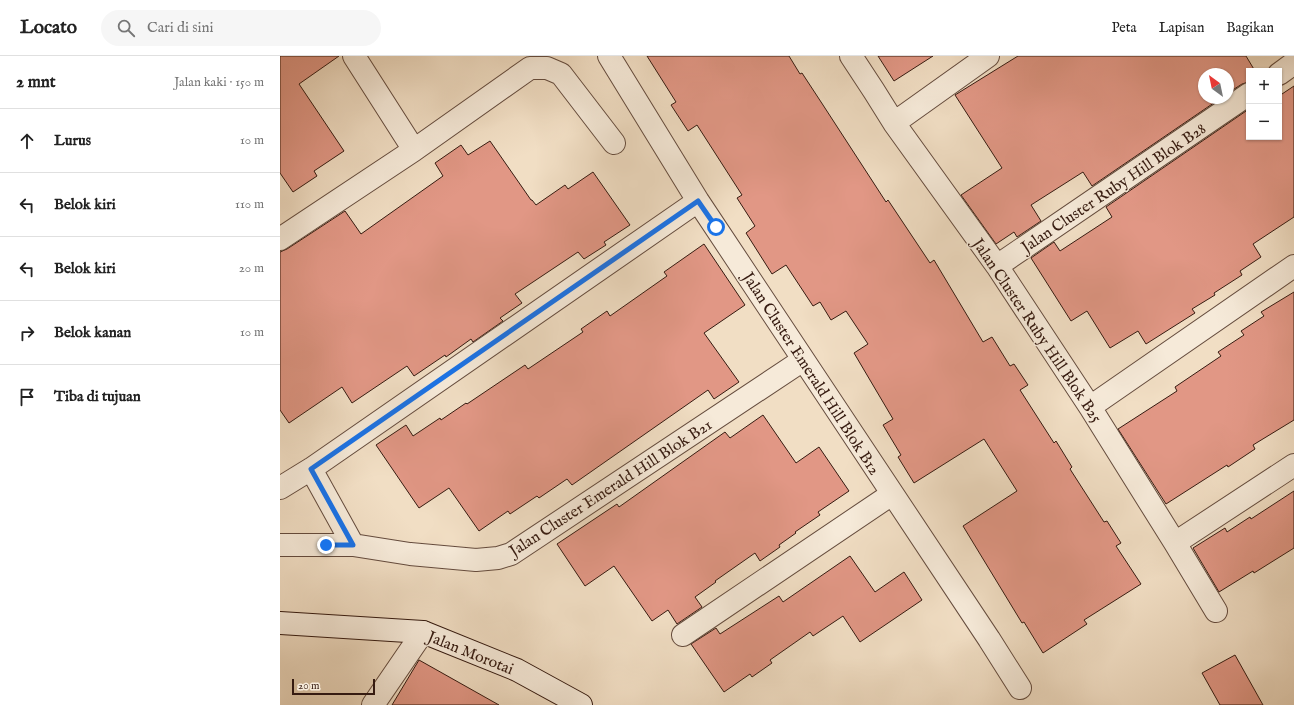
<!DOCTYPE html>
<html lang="id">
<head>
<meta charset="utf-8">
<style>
  body { margin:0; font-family:"IM FELL English",serif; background:#f6f6f6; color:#222 }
  .controls { position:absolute; right:12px; top:12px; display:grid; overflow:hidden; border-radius:0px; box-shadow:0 1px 3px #0004 }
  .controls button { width:36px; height:36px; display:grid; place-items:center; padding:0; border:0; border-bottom:1px solid #e0e0e0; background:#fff; color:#222; font:20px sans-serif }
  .compass { position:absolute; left:918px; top:12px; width:36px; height:36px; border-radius:50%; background:#fff; box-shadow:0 1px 3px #0004; rotate:327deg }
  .scale { position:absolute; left:12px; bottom:10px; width:83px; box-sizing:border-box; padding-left:4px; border:2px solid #361b11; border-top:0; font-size:11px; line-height:14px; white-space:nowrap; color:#361b11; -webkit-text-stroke:3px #f6ead9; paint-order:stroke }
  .stop { position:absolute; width:12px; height:12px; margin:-9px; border:3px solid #1a73e8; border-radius:50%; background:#fff }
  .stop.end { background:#1a73e8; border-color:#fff; box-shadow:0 1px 4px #0008 }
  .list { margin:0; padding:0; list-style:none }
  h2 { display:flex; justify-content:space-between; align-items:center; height:52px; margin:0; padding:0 16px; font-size:17px }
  h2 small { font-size:13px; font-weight:400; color:#767676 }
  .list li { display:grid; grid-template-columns:26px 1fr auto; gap:12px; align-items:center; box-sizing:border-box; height:64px; padding:0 16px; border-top:1px solid #e0e0e0 }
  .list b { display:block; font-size:15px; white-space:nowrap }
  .list em { font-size:13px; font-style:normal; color:#767676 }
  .icon { flex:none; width:22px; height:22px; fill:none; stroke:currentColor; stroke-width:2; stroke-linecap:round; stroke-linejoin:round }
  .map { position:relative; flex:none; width:1014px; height:649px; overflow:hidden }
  header { display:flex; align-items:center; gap:24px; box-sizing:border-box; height:56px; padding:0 20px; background:#fff; border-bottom:1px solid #e0e0e0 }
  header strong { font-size:19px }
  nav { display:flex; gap:22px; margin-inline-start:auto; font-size:14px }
  .search { width:280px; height:36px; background:#f6f6f6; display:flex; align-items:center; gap:10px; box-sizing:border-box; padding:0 14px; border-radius:22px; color:#767676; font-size:15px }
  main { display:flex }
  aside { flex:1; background:#fff }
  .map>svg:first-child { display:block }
  .building { fill:#e19785; stroke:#361b11 }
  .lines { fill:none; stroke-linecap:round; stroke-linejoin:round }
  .street-casing { stroke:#654c3e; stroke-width:24 }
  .secondary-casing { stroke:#361b11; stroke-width:24 }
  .street { stroke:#f6ead9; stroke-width:22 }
  .secondary { stroke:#f6ead9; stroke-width:22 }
  .route { stroke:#1a73e8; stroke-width:5 }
  .labels { text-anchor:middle; stroke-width:3; stroke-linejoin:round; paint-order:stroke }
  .street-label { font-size:16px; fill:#361b11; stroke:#f6ead9 }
</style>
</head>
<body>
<header>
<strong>Locato</strong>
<div class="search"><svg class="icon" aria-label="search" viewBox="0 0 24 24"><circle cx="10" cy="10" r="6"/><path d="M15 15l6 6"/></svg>Cari di sini</div>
<nav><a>Peta</a><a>Lapisan</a><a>Bagikan</a></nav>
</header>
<main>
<aside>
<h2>2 mnt<small>Jalan kaki · 150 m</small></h2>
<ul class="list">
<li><svg class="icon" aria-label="ahead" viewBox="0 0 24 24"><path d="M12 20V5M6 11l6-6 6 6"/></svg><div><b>Lurus</b></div><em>10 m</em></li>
<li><svg class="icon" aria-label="left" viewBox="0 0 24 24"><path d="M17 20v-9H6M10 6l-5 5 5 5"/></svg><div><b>Belok kiri</b></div><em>110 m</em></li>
<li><svg class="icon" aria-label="left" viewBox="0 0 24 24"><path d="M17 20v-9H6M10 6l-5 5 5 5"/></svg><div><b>Belok kiri</b></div><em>20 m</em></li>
<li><svg class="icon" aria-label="right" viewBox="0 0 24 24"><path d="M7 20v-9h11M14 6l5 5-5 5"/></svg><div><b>Belok kanan</b></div><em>10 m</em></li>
<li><svg class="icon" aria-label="arrive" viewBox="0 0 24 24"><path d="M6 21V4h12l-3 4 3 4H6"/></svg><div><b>Tiba di tujuan</b></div></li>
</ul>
</aside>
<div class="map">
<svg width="1014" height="649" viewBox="0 0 1014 649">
  <rect width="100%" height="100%" fill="#f1dec4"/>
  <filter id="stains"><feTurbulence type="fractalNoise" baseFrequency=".005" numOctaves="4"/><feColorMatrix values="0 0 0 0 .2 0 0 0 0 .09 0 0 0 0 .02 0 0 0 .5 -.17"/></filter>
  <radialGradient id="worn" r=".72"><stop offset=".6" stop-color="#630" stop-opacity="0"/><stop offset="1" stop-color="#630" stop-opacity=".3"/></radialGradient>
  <!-- building -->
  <path class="building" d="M0,0h59l-40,28 45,67 -30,20 3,5 -24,16 -13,-19z
    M367,0h142l11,18 2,-1 21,32 63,97 2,-2 42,63 4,-3 49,82 9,-5 18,29 4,-2 14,21 -8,5 34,53 2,-2 16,26 -2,2 34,53 3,-1 14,22 -5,3 25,38 -57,36 3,4 -44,29 -19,-31 -2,1 -59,-97 54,-35 -33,-52 -70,44 -16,-26 3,-2 -18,-30 10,-6 -39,-66 14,-9 -22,-33 -15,9 -11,-18 -7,4 -27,-41 -14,9 -26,-41 9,-7 -18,-28 5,-3 -45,-70 -9,6 -17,-26 5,-3z
    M598,0h55l-39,25z
    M738,0h228l9,15h-6v11l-7,2 -14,9v-19h-24v24h17l-129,88 -9,-14 -52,33 10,16 -24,16 -3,-5 -18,12 -35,-49 41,-27 -47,-73z
    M1014,30v131l-41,27 8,13 -21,14 2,4 -28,18 1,2 -23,14 3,4 -49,31 -8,-13 -28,17 -23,-37 -16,10 -40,-63 23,-16 6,9 52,-34 -6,-10 143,-98v28h30v-41z
    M210,85l41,59h1l4,5 29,-20 3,4 25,-17 37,53 -26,17 2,3 -22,14 -6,-7 -63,42 7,9 -22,15 3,3 -30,21 -2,-3 -25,18 -1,-2 -31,21 -7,-10 -55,37 -10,-16 -53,36 -9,-13v-158l7,-3 58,-38 16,23 82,-58 -8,-13 26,-18 7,10z
    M424,188l41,61 -41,28 35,49 -25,17 -6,-9 -136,95 -5,-6 -28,19 -2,-2 -27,18 -2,-3 -29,20 -30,-43 -30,20 -43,-63 30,-20 7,11 27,-18 1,2 25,-17 1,1 58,-39 3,4 55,-37 -2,-3 26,-18 3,5 57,-40 -3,-4z
    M1014,236v128l-41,25 2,4 -27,18 -1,-2 -61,39 -48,-75 59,-38 -2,-4 46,-31 -3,-4 26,-17 -3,-4 23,-15 -3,-4z
    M483,359l33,48 23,-16 30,44 -31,21 2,3 -25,17 1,1 -17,12 1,2 -20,14 -5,-8 -40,28 1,1 -21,15 7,10 -25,17 -9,-14 -16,11 -38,-55 -29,20 -28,-42 60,-40 2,3 106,-75 5,6z
    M1014,435v57l-40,25 -1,-2 -34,21 -26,-44 32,-20 2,4 23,-15 1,2z
    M570,500l25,36 29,-20 18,28 -62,42 -17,-26 -30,20 -3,-4 -40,28 2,3 -20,14 -2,-3 -26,18 -33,-48 25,-16 4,6 59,-38 4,6z
    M955,599l28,50h-43l-18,-32z
    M139,604l80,45h-107z"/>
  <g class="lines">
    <defs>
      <path id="street" d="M74,0l60,94
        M329,0l89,145 291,438 31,49
        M571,0l23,35 20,32 103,143 93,141 85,136 41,68
        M999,18l15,-11
        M614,67l94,-67
        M0,183l134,-89 116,-82h17l14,6 53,69
        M717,210l252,-172
        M810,351l204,-141
        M31,413l42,76
        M0,432l31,-19 387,-268
        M895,487l119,-78
        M0,489h73l57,9 66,6 22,-2 13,-4 292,-194
        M403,579l209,-141
        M93,649l50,-73"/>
      <path id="secondary" d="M0,567l143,9 94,38 64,35"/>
    </defs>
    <!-- street casing -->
    <use href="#street" class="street-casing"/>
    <!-- secondary casing -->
    <use href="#secondary" class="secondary-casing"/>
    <!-- street -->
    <use href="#street" class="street"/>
    <!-- secondary -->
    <use href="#secondary" class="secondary"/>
  </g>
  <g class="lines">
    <!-- route -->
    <path class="route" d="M46,489h27l-42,-76 387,-268 18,26"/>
  </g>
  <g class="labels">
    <!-- street labels -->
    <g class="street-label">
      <text transform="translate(833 131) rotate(-34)" y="6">Jalan Cluster Ruby Hill Blok B28</text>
      <text transform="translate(758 274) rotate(56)" y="6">Jalan Cluster Ruby Hill Blok B25</text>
      <text transform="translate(532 317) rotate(57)" y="6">Jalan Cluster Emerald Hill Blok B12</text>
      <text transform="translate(330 431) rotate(-33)" y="6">Jalan Cluster Emerald Hill Blok B21</text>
      <text transform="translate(191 596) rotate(22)" y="6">Jalan Morotai</text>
    </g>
  </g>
  <rect width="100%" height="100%" filter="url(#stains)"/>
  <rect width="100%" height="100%" fill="url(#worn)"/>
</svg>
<div class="controls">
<button>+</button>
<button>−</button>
</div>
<svg class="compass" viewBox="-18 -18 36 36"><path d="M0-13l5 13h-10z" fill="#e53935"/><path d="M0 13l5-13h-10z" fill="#767676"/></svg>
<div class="scale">20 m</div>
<div class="stop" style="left:436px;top:171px"></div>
<div class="stop end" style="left:46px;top:489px"></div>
</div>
</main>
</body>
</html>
